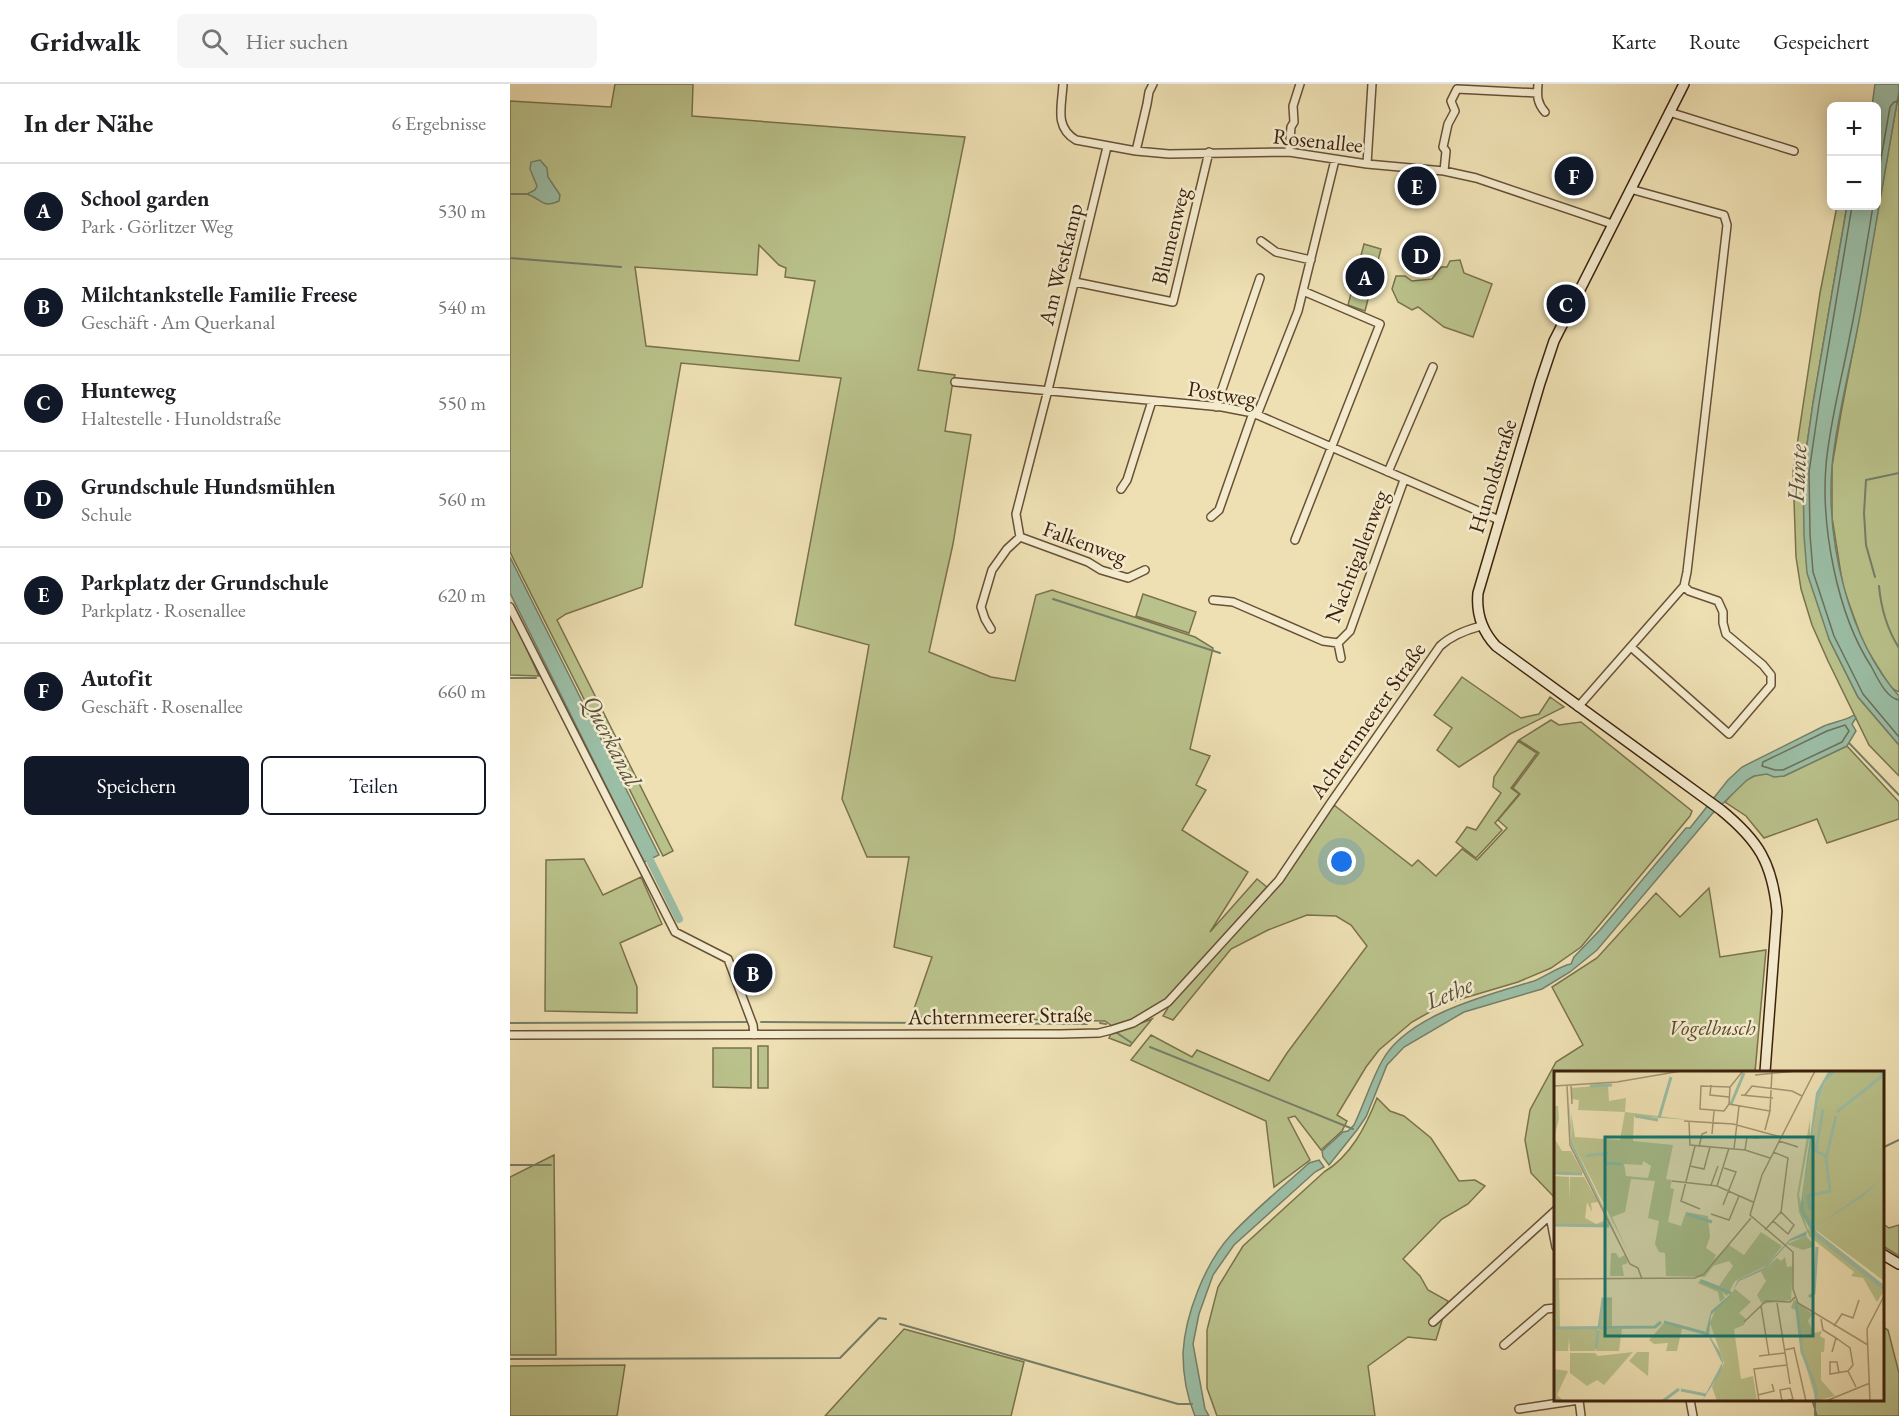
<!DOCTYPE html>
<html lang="de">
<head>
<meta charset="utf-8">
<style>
  body { margin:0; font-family:"EB Garamond",serif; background:#f6f6f6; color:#202124 }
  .controls { position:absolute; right:18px; top:18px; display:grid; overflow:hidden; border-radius:9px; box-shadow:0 3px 15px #0003 }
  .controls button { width:54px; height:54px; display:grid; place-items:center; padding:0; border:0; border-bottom:2px solid #e0e0e0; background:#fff; color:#202124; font:30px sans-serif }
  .you { position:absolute; left:832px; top:778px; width:21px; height:21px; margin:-15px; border:4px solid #fff; border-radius:50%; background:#1a73e8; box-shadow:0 0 0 9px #1a73e833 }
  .badge { display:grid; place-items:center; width:39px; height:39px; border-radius:50%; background:#111827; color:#fff; font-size:20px; font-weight:700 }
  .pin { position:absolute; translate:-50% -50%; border:3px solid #fff; box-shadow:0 2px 6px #0006 }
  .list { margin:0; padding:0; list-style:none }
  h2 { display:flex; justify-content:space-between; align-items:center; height:78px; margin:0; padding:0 24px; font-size:26px }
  h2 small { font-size:20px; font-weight:400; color:#757577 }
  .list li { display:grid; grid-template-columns:39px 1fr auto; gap:18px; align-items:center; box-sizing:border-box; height:96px; padding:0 24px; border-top:2px solid #e0e0e0 }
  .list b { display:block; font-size:22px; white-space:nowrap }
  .list p { margin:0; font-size:20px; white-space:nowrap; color:#757577 }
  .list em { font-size:20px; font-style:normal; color:#757577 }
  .actions { display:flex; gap:12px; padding:18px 24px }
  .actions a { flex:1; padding:14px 0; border:2px solid #111827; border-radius:9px; text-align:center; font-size:21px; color:#111827 }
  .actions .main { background:#111827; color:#fff }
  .icon { flex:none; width:33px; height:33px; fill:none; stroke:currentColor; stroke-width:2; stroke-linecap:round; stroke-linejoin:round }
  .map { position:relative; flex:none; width:1389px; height:1332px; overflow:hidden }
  header { display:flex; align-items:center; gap:36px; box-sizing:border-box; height:84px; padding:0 30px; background:#fff; border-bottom:2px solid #e0e0e0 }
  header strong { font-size:28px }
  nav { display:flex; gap:33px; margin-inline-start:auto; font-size:21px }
  .search { width:420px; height:54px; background:#f6f6f6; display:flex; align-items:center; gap:15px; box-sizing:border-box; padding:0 21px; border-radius:9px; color:#757577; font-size:22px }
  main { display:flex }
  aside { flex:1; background:#fff }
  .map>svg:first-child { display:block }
  .green { fill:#bac28b; stroke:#7a724c; stroke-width:1.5; fill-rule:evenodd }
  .water { fill:#9bbea6; stroke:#757f69; stroke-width:1.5 }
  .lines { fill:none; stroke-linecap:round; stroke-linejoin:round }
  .shore { stroke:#6b705a; stroke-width:1.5 }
  .stream { stroke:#757f69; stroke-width:2 }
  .canal { stroke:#9bbea6; stroke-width:8 }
  .street-casing { stroke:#685136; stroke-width:10 }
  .secondary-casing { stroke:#3b210d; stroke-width:12 }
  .street { stroke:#f4ebce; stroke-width:7 }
  .secondary { stroke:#f4ebce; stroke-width:9 }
  .labels { text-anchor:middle; stroke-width:5; stroke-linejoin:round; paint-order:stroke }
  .street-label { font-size:22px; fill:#3b210d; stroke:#f4ebce }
  .park-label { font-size:22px; font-style:italic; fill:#5b492c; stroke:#f4ebce }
  .water-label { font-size:24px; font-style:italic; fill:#58503b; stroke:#f4ebce }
  .inset-river { fill:none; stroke:#9bbea6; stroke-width:3 }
  .inset-road { fill:none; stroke:#a69471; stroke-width:1.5 }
  .view { fill:#0f766e; fill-opacity:0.15; stroke:#0f766e; stroke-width:3 }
  .inset-edge { fill:none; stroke:#3b210d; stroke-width:3 }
</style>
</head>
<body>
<header>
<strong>Gridwalk</strong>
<div class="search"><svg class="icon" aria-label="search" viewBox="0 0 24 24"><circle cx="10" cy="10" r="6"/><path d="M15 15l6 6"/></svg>Hier suchen</div>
<nav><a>Karte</a><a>Route</a><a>Gespeichert</a></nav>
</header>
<main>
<aside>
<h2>In der Nähe<small>6 Ergebnisse</small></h2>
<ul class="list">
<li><span class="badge">A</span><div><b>School garden</b><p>Park · Görlitzer Weg</p></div><em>530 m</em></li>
<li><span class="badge">B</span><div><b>Milchtankstelle Familie Freese</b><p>Geschäft · Am Querkanal</p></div><em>540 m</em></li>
<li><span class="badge">C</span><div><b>Hunteweg</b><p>Haltestelle · Hunoldstraße</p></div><em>550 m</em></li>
<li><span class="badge">D</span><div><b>Grundschule Hundsmühlen</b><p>Schule</p></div><em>560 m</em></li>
<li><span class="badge">E</span><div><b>Parkplatz der Grundschule</b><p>Parkplatz · Rosenallee</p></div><em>620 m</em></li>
<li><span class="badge">F</span><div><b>Autofit</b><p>Geschäft · Rosenallee</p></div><em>660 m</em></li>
</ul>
<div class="actions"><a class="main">Speichern</a><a>Teilen</a></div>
</aside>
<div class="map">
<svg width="1389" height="1332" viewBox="0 0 1389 1332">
  <rect width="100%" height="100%" fill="#eee0b3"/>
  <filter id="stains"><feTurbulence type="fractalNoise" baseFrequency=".00333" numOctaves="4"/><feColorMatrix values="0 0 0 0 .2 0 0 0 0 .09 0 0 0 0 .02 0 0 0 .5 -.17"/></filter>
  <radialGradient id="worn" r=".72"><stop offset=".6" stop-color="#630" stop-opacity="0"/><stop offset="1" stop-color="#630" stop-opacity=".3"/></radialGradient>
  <!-- green -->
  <path class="green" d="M105,0h78l-1,32 273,21 -47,233 37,5 -3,12 -7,44 26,4 -18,109 -24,108 62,25 24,4 21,-86 16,-5 143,47 18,11 -23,101 20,7 -14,29 10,5 -24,40 66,42 -38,60 47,-53 10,8 -102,114 -33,19 -20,6 -7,-5 -192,-4v-5l19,-55 -38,-10 15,-90h-42l-25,-58 27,-154 -74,-20 46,-247 -160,-15 -39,224 -76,27 -9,6 116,231 -10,5 -153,-304v-451l101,6zM249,161l20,20 7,3 -1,9 30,4 -16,80 -153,-15 -11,-79 122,8z
    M1389,7v601l-8,-4 -27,-43 -21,-58 -11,-70v-51l9,-53 15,-78z
    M1327,122h10l-34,197 -10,69 1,30 25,137 29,58 41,48v31l-30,-31 -41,-84 -16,-36 -11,-36 -5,-32 -3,-85 27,-179z
    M854,160l17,5 -16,62 -17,-6z
    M950,176l4,13 28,11 -19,53 -29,-10 -26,-20 -6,3 -14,-8 -6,-13 4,-13h9l7,5 20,-2 9,-12h6l3,-6z
    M633,510l53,18 -7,21 -53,-17z
    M0,529l29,63 -29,-1z
    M952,593l59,41 18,-4 11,-17 14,10 -54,27 -51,33 -22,-17 15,-22 -18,-13z
    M1041,636l8,5 22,-3 111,89 -2,5 -109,131 -30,21 -33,14 -74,22 -32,18 -33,28 -13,17 -29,48 10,6 -5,10 -21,19 -26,-34 -7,2 22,42 -36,27 -8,-66 -135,-61 20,-25 41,22 5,-7 72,31 18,-28 80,-107 -16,-21 -15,-9 -29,-1 -39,15 -37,19 -58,71 -10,-4 6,-10 113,-124 52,-77 78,61 6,-6 18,16 26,-27 15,11 30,-32 -9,-8 22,-26 -7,-6 26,-35 -20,-13z
    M1008,657l19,12 -26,35 8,6 -24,29 7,7 -26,28 -20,-16 11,-15 9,3 25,-37 -8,-6 1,-10z
    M1337,662l52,56v17l-72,24 -10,-24 -53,19 -18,-22 -21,-14c11,-12 22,-28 40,-28 7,0 10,3 19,2z
    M74,775l19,36 38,-18 21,47 -42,19 17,44v26l-92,-2 1,-151z
    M1199,804l11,69 46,-7 -11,122h-199l-1,126 -24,-25 -6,-33 5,-30 26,-48 27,-17 -31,-58 45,-29 59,-65 24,24z
    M642,935l-22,27 -21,-8 2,-4z
    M248,962h10v42h-10z
    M203,964h38v40l-38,-1z
    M867,1014l13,13 14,5 27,22 28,43 16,-1 10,6 -17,18 -26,15 -39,40 17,17 8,14 20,11 -12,39 -28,-3 -40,29 7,50h-158l-10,-28v-58l11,-43 25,-41 81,-74c27,-16 42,-46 53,-74z
    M44,1071l2,200h-46v-178z
    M1373,1140l6,4 10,-3v31l-16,-10z
    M1373,1243l5,3 11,43v43h-82l-5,-16h70z
    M394,1245l120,33 -13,54h-186z
    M115,1281l-8,51h-107v-50z"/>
  <!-- water -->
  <path class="water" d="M1365,0h24v7c-12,73 -25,146 -38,219 -9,52 -24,104 -29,156 -6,75 16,173 67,230v49l-41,-48 -29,-58 -22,-66 -3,-38 -1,-63 10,-69 34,-197h29v-100h-4z
    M30,76l7,8 1,9 12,18 -1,6c-17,8 -17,-2 -32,-7l8,-4 2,-4 -7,-17 1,-7z
    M0,473l149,298 -15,7 -134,-269z
    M1344,631l2,3 -4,6 4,7 -9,15 -63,30 -10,1 -7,-3 -13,2 -7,4 -35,34 -115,136 -27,22 -28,17 -78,23 -60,35 -17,18 -21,52 -9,13 -28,35 -6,-8 -1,-6 21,-19 5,-1 6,-6c10,-21 17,-44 28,-64 25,-46 105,-66 152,-80 11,-4 27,-16 37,-17l3,-7 26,-27 86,-102h4l38,-48 14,-13 82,-41c10,-4 23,-6 30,-11z
    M809,1076l5,7 -9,5 -81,73 -21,30 -14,39 -6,30 12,65 4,7h-14c-8,-19 -12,-43 -12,-63 2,-38 22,-90 48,-118 24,-26 52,-48 78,-72z"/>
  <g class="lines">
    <!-- shore -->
    <path class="shore" d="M1366,103l14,-80 4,-5 5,-1
      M1342,122l-33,198 -10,68 1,63 3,37 21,64 29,58 36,43
      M1363,122c-7,43 -14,86 -23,129 -8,43 -20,86 -24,130 -5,62 11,149 45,201 6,11 15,32 28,34
      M1335,641l4,6 -7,11 -59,28h-8l-13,-4 1,-4 64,-31z"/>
    <!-- stream -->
    <path class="stream" d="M0,110h17
      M0,174l111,9
      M1365,493l-9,-32 -2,-32 2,-33 33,-7
      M1369,502c2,22 8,43 20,62
      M543,515l167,54
      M0,594h26
      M1339,659l50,52
      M251,938l326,2
      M0,939l237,-1
      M590,939l6,1
      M607,949l15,10
      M640,963l203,82
      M1372,1064l17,-8
      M0,1081h41
      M390,1240l278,80h14
      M0,1275l330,-1 39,-40 7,1
      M1305,1316v16"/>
    <!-- canal -->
    <path class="canal" d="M135,766l34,69"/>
    <defs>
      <path id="street" d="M553,0c-1,22 -9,43 13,56l60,11 33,3 120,-2 78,12 77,7 32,7 136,46
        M1028,0c-1,12 -1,19 7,28
        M1159,28l125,39
        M597,63l-59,243 -32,124 4,23 68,25 13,8 27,8 17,-8
        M626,67l11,-47 2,-12 4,-8
        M779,68l2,-25 3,-5 -1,-16 7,-22
        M857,80l5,-80
        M934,87l2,-20 -3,-4 5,-23 7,-13 -4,-10 6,-12 80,4
        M751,157l15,11 35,8
        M565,198l98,20 36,-150
        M445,298l267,25 31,6 246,107
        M706,323l44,-129
        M747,331l41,-104 37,-151
        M878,388l45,-105
        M611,405l6,-9 25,-79
        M701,433l8,-7 34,-97
        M785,456l85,-216 -77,-33
        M703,516l20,2 90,39 15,2 12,-12 54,-151
        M0,523l165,325 53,27 25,66 1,10
        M481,545l-6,-10 -4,-12 11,-37 15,-21 13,-12
        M828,559l3,15
        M1121,563l98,87 42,-49v-10l-8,-10 -37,-31 -3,-11v-11l-5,-11 -29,-10 -5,-5
        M1068,623l106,-121 3,-14 40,-347 -3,-10 -94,-26
        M0,951l551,-1 38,-1 12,-3 22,-7 35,-21 111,-122 51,-76 110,-158c12,-11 26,-16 41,-20
        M1040,1132l6,31
        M923,1238l123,-112
        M994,1261l42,-36 10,-1
        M1069,1316l2,16
        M1180,1316l3,16
        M1009,1325l60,-9"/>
      <path id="secondary" d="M1174,0l-130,257 -14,42 -62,210c-2,21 4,38 18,53l225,164c38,31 51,53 56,101l-12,161
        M1372,1170l17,10"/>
    </defs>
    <!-- street casing -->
    <use href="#street" class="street-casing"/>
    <!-- secondary casing -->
    <use href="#secondary" class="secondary-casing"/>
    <!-- street -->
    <use href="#street" class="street"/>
    <!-- secondary -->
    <use href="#secondary" class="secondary"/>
  </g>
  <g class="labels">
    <!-- street labels -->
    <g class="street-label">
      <text transform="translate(808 56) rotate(6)" y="8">Rosenallee</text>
      <text transform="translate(660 152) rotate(-76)" y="8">Blumenweg</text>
      <text transform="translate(550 180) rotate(-76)" y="8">Am Westkamp</text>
      <text transform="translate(712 309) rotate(9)" y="8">Postweg</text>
      <text transform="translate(982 392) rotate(-73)" y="8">Hunoldstraße</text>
      <text transform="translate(575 458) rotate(20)" y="8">Falkenweg</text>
      <text transform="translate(846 472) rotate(-69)" y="8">Nachtigallenweg</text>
      <text transform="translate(857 636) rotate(-55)" y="8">Achternmeerer Straße</text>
      <text transform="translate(490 931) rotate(-1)" y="8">Achternmeerer Straße</text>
    </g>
    <!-- park labels -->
    <g class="park-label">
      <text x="1202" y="951">Vogelbusch</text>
    </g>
    <!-- water labels -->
    <g class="water-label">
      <text transform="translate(1287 389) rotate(-87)" y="8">Hunte</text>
      <text transform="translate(102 657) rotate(63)" y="8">Querkanal</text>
      <text transform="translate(939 909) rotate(-23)" y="8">Lethe</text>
    </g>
  </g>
  <!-- overview -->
  <g transform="translate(1044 987)">
    <rect width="330" height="330" fill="#eee0b3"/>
    <path d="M283,0h47v210l-72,-54 -7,-15 -2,-18 15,-92 7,-20zM54,14l1,16 17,-3 -1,14 65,8 -56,-4 -1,25 40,4 -7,34 6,1 -2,8 4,1 -6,33 13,4 5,-14 22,4 2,21 -4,11 10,7 -3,5 16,-15 15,10 17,-23 21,14 -16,20 -31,15 -8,15 -5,-4 3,6 -5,4 -2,-10 -20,-9 3,-4 18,7 14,-20 -4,-5 -16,5 -8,11 -39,-1 -1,-23 -6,-1 -4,-8 4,-23 -11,-3 7,-37 -24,-2 -6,33 -13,5 16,35 -56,-111 -1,-29 4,25 45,3 5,-28 -47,-2 1,-10 -7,-1 -1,-11zM89,90l8,5 -3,12 -22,-2 -2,-12 18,1zM0,35h4l1,13 -5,19 8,13h9l12,22 -29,-1zM256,48v15l-11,61 8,33 77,63 -7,11 -14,-24 -12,-2 3,-4 -45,-36 -10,-24 -2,-17zM0,105l15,1 1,24v-24h14l14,25 -7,1 1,9 -5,-10 -2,16 11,6 8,-3v-8l6,12h-56zM252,165l9,10 -12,4 -16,-6zM57,182h5l3,5 6,-3 3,8 -6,2 2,11h-14zM231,186l2,10 6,-1 -2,34 -29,4 -5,-9 9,-14 -5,-9 16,-14 4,3zM0,209h5l1,47h-6zM181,218l16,13 -12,11 7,6 -2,6 -10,4 7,50 12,-3 4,25h-40l-5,-14 12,-24 -14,-40 5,-12zM58,226v30h-13l4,-26zM240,228l18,15 -4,7 6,12 8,-2 -2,5 5,3 -1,13h-3v28l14,16 -19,5 -14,-49 -6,-42 -5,-2zM110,252l18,5 -5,23h-11l2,-8 -14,1 -5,-4zM0,258h44l-3,22h-25l-1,-13 -1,13h-14zM45,258h23l-3,22h-23zM79,281l-29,33 -7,-5 -10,6 -17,-13v-20h25l3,3zM83,281h12l-1,24 -19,-15zM0,298l14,2 -11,24 7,6h-10z" fill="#bac28b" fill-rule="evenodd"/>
    <path d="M283,0l-12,11 -7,20 -15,92 2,18 12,20 67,53v6l-71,-56 -13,-25 16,-117 12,-21zM14,17l4,53 53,112 -54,-108zM330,106l-23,21 -45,28 42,-29zM253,160l-1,5 -16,5 -26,29 -25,11 -11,18 -17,16 -2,20 11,17 3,9 -2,11 -19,29 20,-38 -16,-32 5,-20 21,-18 6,-13 26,-12 26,-29z" fill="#9bbea6"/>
    <path class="inset-river" d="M36,15l22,-1M177,33l13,-31M269,38l-7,42 10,5M283,41l44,-35 1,-6M81,45l23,4M105,47l12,-41M50,82l1,10 17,1M32,85l22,-3M272,88l10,-43M0,102l28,1M256,139l-2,-14 22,-5 -4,-32M133,143l25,8M0,154l55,1M147,210l30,12M255,226l5,-4 3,-46M242,231l6,50 14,36v13M110,251l44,12M0,257l101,-1 6,-5M45,257l4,-29h8M42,278l2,-19M127,319l25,5M109,330l16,-12"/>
    <path class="inset-road" d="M189,0l-13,16 -1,17 41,7 -5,19M261,0l-53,104 -12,40 43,37v37l5,14 70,42M201,4l42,-4M17,14l1,19M157,14l-1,10 19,2M0,15l63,-4 64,-11M13,15l3,59 60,119 8,4 4,11M187,24l32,3M191,24l7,-9 40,5 10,5M175,33l-5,7 -24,-2 1,-23 29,1M216,40l2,-40M130,50l49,3 48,13M135,51l1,23 55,5 25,8M158,63l2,-23M225,70l19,6M141,75l-14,55 19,8M145,76l3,-13 5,-2M180,78l5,-43M191,79l2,-13 12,1M136,95l14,3 6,-22M118,110l45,5 36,16M157,114l7,-19M163,115l12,-38M169,134l13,-33 -12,-4M157,143l18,6 10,-24M219,150l15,13 6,-9 -13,-13M211,159l16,-18 7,-54 -15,-6M0,208l141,-1 9,-4 47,-56M207,235l8,49M267,248l2,11 13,8M190,251l22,-21 24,1 5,-5M280,255l8,-12 11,4 6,-18M230,279l10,-2 12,53M278,281l4,-14 14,10 3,17 -5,6 8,16M205,285l26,-3M276,290v13l18,-3M276,291h7l2,11M233,294l3,19M204,324l16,-4 -2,-7M205,330l-5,-32 33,-4 -10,-62M228,330l-2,-11 10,-2 3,11 -8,2M272,330l44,-18M316,330l-3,-72 17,-33"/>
    <path class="view" d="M51,66h208v199h-208z"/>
    <rect width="330" height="330" class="inset-edge"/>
  </g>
  <rect width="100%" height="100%" filter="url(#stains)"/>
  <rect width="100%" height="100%" fill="url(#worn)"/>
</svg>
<div class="controls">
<button>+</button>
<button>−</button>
</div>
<div class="you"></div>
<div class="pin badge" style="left:855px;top:193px">A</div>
<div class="pin badge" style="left:243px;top:889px">B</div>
<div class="pin badge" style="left:1056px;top:220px">C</div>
<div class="pin badge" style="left:911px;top:171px">D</div>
<div class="pin badge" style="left:907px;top:102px">E</div>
<div class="pin badge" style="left:1064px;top:92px">F</div>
</div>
</main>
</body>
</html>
